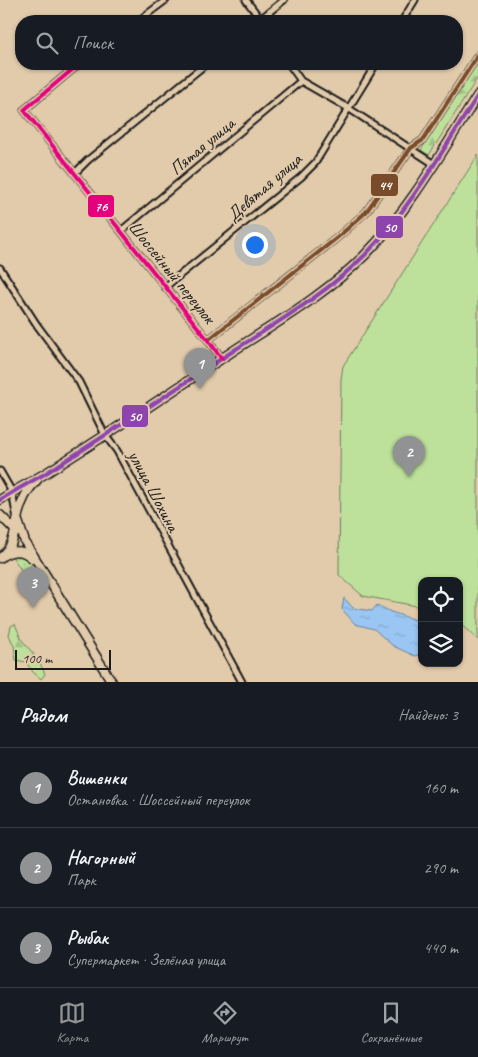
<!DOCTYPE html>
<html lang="ru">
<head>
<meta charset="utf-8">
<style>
  body { margin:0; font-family:Caveat,sans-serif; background:#20242c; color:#f1f3f6 }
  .controls { position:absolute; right:15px; bottom:15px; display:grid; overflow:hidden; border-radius:10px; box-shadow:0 1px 4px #0004 }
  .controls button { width:45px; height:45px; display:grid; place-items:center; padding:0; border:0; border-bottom:1px solid #363941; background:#171b24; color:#f1f3f6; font:25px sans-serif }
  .scale { position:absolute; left:15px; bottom:12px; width:96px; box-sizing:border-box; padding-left:5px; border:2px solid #1c1c1c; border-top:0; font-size:14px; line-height:18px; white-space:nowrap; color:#1c1c1c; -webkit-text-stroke:4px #e2cbab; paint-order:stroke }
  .you { position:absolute; left:254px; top:244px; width:18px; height:18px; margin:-12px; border:4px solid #fff; border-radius:50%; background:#1a73e8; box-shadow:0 0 0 8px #1a73e833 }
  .badge { display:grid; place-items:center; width:32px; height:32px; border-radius:50%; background:#919294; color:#fff; font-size:16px; font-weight:700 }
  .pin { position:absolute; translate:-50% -41px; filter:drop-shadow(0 1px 2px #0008) }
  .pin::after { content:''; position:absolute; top:26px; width:18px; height:15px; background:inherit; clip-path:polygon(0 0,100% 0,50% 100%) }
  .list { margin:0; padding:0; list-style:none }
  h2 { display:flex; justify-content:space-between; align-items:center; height:65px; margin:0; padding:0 20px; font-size:21px }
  h2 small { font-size:16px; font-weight:400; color:#9ea1a6 }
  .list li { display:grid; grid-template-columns:32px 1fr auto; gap:15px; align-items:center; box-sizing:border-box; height:80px; padding:0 20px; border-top:1px solid #363941 }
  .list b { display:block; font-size:19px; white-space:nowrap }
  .list p { margin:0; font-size:16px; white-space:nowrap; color:#9ea1a6 }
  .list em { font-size:16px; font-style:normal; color:#9ea1a6 }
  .icon { flex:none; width:28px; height:28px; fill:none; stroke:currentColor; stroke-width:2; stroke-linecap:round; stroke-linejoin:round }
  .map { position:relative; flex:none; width:478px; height:682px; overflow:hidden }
  .search { position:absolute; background:#171b24; box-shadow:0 1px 4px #0004; left:15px; right:15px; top:15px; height:55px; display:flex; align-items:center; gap:12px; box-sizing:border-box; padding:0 18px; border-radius:20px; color:#9ea1a6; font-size:19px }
  .sheet { height:305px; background:#171b24 }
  nav { display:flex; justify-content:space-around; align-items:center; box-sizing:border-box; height:70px; border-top:1px solid #363941; background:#171b24; font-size:14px; color:#9ea1a6 }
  nav a { display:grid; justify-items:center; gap:2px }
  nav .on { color:#919294 }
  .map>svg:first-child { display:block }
  .grass { fill:url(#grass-dots); stroke:#6c7e5c }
  .forest { fill:url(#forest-firs); stroke:#6c7e5c }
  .garden { fill:#bde19b; stroke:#6c7e5c }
  .water { fill:url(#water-ripples); stroke:#68829d }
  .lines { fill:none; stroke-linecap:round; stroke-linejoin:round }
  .minor-casing { stroke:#1c1c1c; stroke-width:9 }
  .secondary-casing { stroke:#1c1c1c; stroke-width:11 }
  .minor { stroke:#e2cbab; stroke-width:5 }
  .secondary { stroke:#e2cbab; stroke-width:8 }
  .bus-1-casing { stroke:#e2cbab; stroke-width:8 }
  .bus-2-casing { stroke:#e2cbab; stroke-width:8 }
  .bus-3-casing { stroke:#e2cbab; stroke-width:8 }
  .bus-1 { stroke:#8e44ad; stroke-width:4 }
  .bus-2 { stroke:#7a4b2a; stroke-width:4 }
  .bus-3 { stroke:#e5007d; stroke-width:4 }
  .labels { text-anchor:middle; stroke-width:4; stroke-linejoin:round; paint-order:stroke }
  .street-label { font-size:18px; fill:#1c1c1c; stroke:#e2cbab }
  .line-badge { stroke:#e2cbab; stroke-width:2 }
  .badge-label { font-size:14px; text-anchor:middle; font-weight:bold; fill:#fff }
</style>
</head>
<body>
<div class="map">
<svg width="478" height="682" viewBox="0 0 478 682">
  <defs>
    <pattern id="grass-dots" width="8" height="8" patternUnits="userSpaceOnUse" patternTransform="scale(1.25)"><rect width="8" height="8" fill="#bde19b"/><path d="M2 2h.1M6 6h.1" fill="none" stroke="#a2c085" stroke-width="1.8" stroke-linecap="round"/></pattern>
    <pattern id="forest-firs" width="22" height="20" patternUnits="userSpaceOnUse" patternTransform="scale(1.25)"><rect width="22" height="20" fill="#bde19b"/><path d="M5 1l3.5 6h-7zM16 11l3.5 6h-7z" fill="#a2c085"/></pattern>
    <pattern id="water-ripples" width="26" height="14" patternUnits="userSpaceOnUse" patternTransform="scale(1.25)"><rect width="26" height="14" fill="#9ac6f3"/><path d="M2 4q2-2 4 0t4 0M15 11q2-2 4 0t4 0" fill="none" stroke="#84aad0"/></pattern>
  </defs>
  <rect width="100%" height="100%" fill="#e2cbab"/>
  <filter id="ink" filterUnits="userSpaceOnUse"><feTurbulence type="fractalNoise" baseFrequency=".02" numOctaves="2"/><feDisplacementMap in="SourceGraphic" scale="10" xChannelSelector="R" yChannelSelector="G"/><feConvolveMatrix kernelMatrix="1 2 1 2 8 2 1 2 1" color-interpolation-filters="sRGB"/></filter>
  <g filter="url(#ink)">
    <!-- grass -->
    <path class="grass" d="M15,554c7,1 13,4 17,10l-2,2 11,19 -8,3 -21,-32z"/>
    <!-- forest -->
    <path class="forest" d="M478,62v15l-49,78 -8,-5z
      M15,624l7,16 17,21 6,13 -4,5 -8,-7 -7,-10 -10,-2 -2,-14 -5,-11 2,-9z"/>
    <!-- garden -->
    <path class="garden" d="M478,155v485l-19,-17v-42h-37v26l-59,-11 -24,-21 2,-196 2,-13z"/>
    <!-- water -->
    <path class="water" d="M344,598l9,10 19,3 5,-6 14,7 31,10v32l-7,2 -22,-10 -19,-17 -19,-5 -13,-15z"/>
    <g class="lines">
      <defs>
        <path id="minor" d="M246,0l16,21
          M138,21l28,-21
          M258,21l26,-21
          M402,21l13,-21
          M79,64l-55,46 184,230 14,19
          M289,64l12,17 47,27 86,56
          M75,173l13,-13 118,-96
          M121,231l180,-150
          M0,268l37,57 42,57 26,53 12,16 125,231
          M165,287l136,-110 14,-14 61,-99
          M208,340l130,-103 28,-25 45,-64 12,-8 55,-85
          M0,471l12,21 4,22"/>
        <path id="secondary" d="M0,500c15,-10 31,-18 46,-27 64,-40 127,-82 190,-124 45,-29 91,-56 129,-94 45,-46 78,-105 113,-160
          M0,515l17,17
          M18,521l7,21 87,140
          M4,555c11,-6 19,-5 28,3
          M0,558c14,-10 15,-28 18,-43 3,-13 9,-25 19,-35"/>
      </defs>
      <!-- minor casing -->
      <use href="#minor" class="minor-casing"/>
      <!-- secondary casing -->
      <use href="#secondary" class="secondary-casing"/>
      <!-- minor -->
      <use href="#minor" class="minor"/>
      <!-- secondary -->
      <use href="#secondary" class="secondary"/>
      <defs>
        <path id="bus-1" d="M0,500c15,-10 31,-18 46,-27 64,-40 127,-82 190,-124 45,-29 91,-56 129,-94 45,-46 78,-105 113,-160"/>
        <path id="bus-2" d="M208,340l130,-103 28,-25 45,-64 12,-8 55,-85"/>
        <path id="bus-3" d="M79,64l-55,46 184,230 14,19"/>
      </defs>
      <!-- bus-1 casing -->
      <use href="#bus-1" class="bus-1-casing"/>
      <!-- bus-2 casing -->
      <use href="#bus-2" class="bus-2-casing"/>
      <!-- bus-3 casing -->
      <use href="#bus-3" class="bus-3-casing"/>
      <!-- bus-1 -->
      <use href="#bus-1" class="bus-1"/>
      <!-- bus-2 -->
      <use href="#bus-2" class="bus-2"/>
      <!-- bus-3 -->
      <use href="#bus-3" class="bus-3"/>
    </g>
  </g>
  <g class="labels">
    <!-- street labels -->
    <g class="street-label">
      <text transform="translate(202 146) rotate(-40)" y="6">Пятая улица</text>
      <text transform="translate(264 187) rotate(-41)" y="6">Девятая улица</text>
      <text transform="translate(172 272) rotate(51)" y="6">Шоссейный переулок</text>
      <text transform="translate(154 491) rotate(62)" y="6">улица Шохина</text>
    </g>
  </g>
  <g class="line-badge">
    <rect x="370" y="173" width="29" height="24" rx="5" fill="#7a4b2a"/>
    <rect x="87" y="194" width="28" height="24" rx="5" fill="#e5007d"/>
    <rect x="375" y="215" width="29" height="24" rx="5" fill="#8e44ad"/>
    <rect x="121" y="404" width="28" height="24" rx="5" fill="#8e44ad"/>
  </g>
  <g class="badge-label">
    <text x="385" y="190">44</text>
    <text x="101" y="211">76</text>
    <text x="390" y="232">50</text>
    <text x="135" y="421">50</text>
  </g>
</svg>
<div class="controls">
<button><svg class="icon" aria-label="locate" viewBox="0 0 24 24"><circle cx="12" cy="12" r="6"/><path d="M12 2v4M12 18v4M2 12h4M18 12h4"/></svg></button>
<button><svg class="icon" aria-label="layers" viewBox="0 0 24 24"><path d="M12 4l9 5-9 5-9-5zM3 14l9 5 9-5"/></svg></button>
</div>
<div class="scale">100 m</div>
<div class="you"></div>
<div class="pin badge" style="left:200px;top:389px">1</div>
<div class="pin badge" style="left:409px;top:477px">2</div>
<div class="pin badge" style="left:33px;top:608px">3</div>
<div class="search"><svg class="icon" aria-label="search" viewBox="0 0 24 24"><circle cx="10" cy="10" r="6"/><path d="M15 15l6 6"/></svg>Поиск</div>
</div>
<section class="sheet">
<h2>Рядом<small>Найдено: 3</small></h2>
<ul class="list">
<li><span class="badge">1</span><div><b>Вишенки</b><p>Остановка · Шоссейный переулок</p></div><em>160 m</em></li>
<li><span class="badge">2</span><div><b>Нагорный</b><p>Парк</p></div><em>290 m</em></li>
<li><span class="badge">3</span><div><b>Рыбак</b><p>Супермаркет · Зелёная улица</p></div><em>440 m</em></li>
</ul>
</section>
<nav>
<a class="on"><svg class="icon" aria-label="map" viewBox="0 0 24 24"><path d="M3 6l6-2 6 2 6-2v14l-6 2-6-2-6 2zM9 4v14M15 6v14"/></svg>Карта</a>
<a><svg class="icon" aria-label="directions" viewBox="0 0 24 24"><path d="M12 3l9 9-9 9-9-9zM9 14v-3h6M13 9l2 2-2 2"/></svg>Маршрут</a>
<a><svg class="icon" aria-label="saved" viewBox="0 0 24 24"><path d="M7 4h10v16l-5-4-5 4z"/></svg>Сохранённые</a>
</nav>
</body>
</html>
